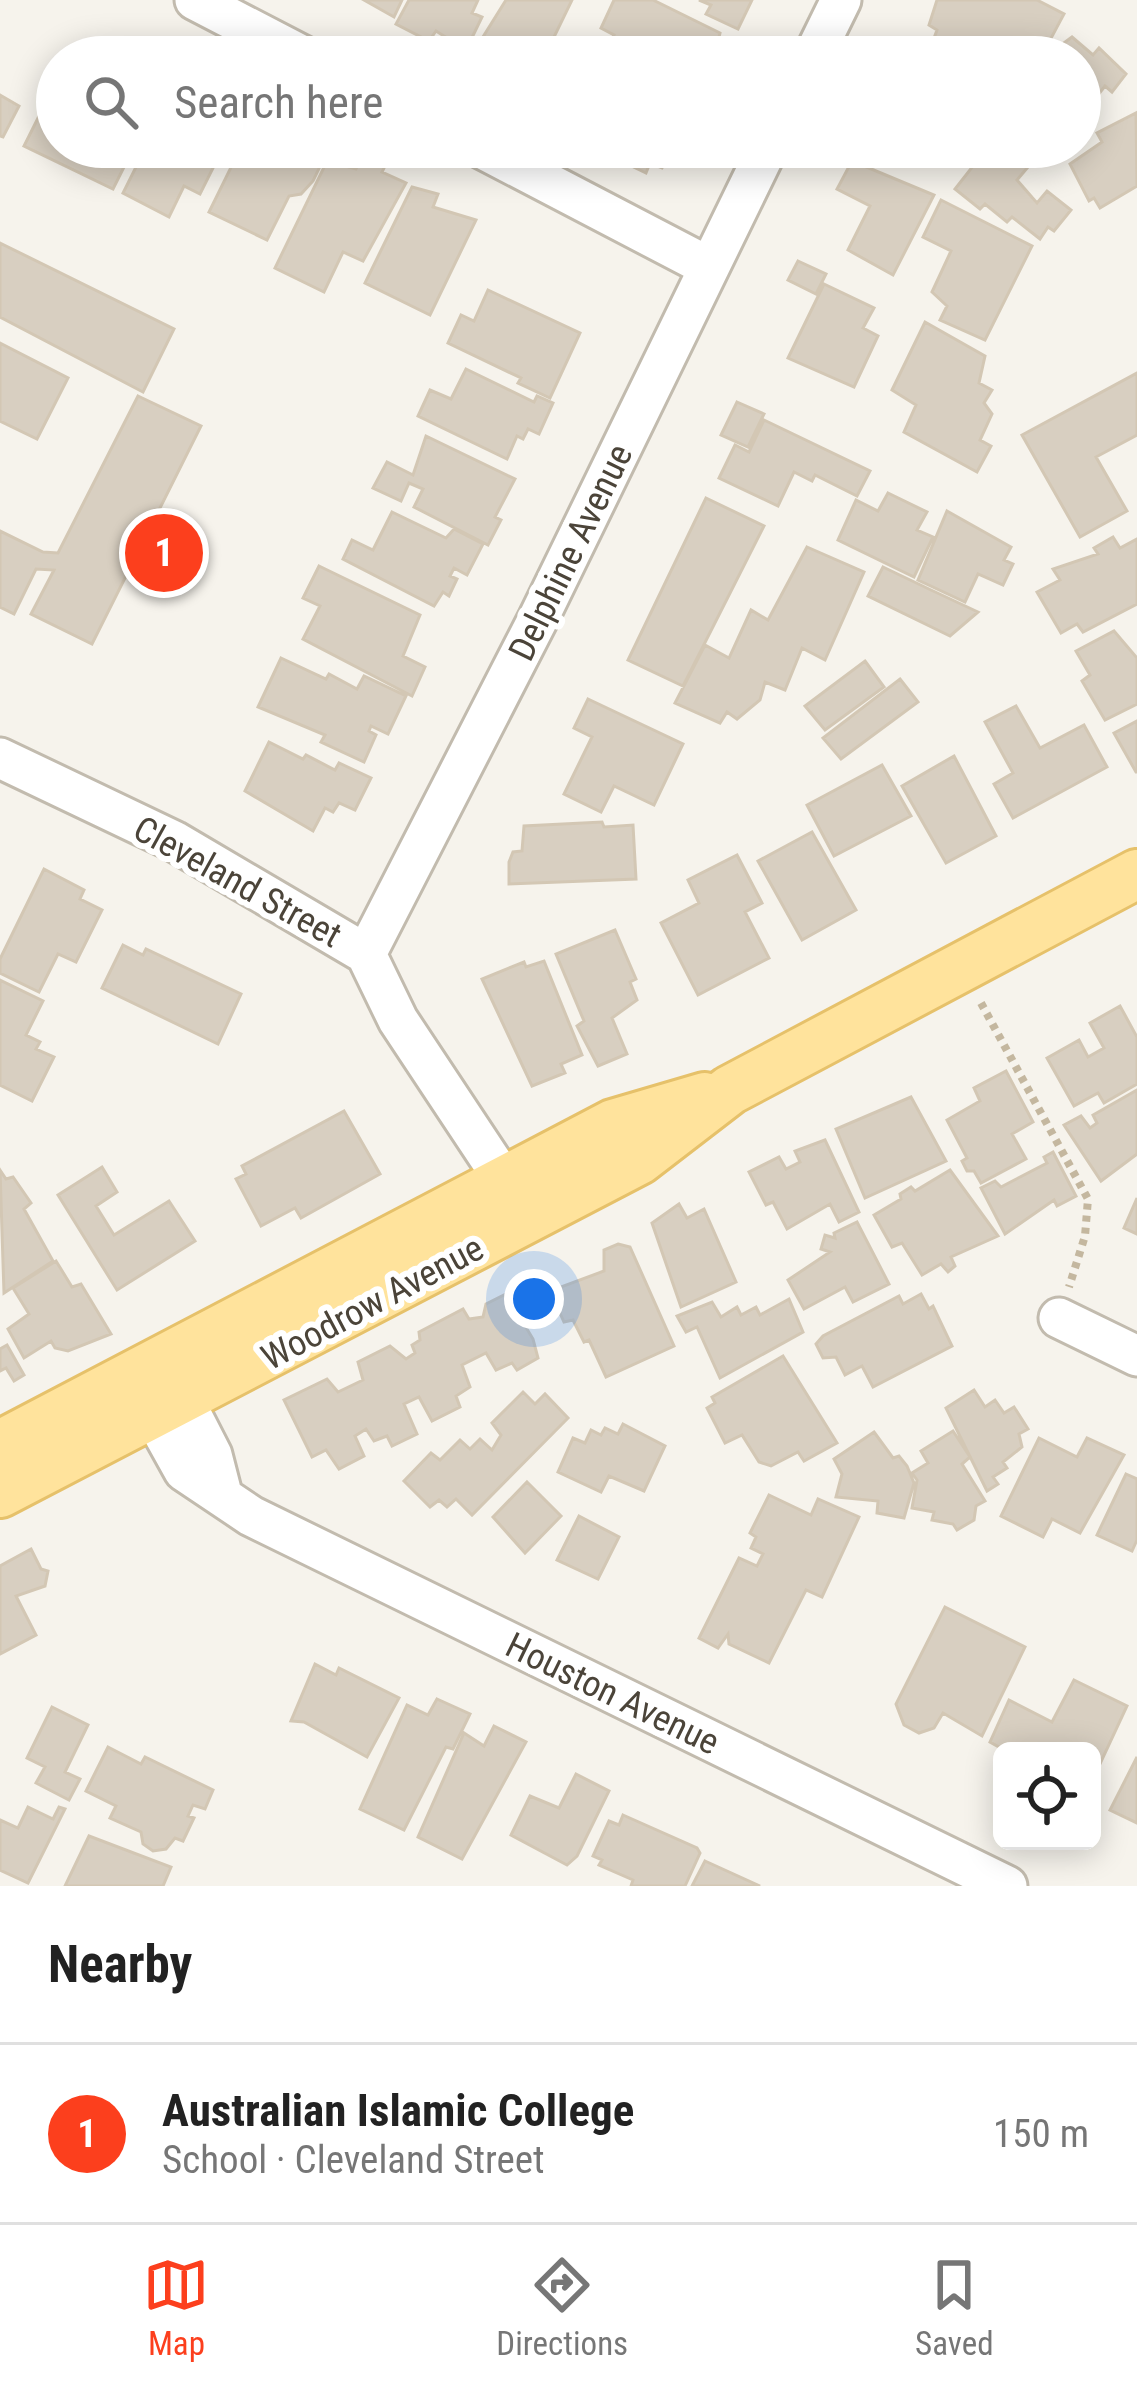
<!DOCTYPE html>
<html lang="en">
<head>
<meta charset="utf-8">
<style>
  body { margin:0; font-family:"Roboto Condensed",sans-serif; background:#f6f6f6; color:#222 }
  .controls { position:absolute; right:36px; bottom:36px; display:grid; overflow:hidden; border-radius:18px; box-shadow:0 6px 30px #0003 }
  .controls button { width:108px; height:108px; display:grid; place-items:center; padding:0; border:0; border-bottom:3px solid #e0e0e0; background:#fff; color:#222; font:60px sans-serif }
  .you { position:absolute; left:534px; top:1299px; width:42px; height:42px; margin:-30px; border:9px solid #fff; border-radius:50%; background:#1a73e8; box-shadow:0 0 0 18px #1a73e833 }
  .badge { display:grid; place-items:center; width:78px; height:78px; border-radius:50%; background:#fc3f1d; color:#fff; font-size:39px; font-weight:700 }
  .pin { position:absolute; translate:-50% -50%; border:6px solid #fff; box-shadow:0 3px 12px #0006 }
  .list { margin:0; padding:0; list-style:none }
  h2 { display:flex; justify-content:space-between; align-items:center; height:156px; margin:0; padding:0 48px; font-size:51px }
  h2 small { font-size:39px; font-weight:400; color:#767676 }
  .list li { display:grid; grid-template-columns:78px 1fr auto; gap:36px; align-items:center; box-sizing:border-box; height:180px; padding:0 48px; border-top:3px solid #e0e0e0 }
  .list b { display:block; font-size:45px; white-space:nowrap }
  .list p { margin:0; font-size:39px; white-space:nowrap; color:#767676 }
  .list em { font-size:39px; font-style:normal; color:#767676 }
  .icon { flex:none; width:66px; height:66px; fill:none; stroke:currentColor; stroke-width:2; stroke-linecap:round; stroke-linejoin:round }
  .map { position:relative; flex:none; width:1137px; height:1886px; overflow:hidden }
  .search { position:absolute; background:#fff; box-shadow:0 6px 30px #0003; left:36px; right:36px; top:36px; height:132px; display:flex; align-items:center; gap:30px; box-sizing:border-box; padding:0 42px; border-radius:66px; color:#767676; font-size:45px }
  .sheet { height:336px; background:#fff }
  nav { display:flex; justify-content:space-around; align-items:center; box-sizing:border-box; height:168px; border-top:3px solid #e0e0e0; background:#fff; font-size:33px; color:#767676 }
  nav a { display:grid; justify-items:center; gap:6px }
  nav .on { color:#fc3f1d }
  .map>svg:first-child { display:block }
  .building { fill:#d8cfc1; stroke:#d3c7b4; stroke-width:3 }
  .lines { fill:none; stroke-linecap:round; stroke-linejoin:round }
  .minor-casing { stroke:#c2bbae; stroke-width:45 }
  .major-casing { stroke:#e6c16a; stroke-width:54 }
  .path { stroke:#c4b79f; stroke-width:8; stroke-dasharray:6 6; stroke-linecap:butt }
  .minor { stroke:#fff; stroke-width:39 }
  .major { stroke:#ffe39c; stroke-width:48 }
  .labels { text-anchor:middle; stroke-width:12; stroke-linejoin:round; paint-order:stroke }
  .street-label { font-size:36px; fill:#4b4439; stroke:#fff }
</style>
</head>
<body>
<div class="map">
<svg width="1137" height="1886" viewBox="0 0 1137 1886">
  <rect width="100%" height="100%" fill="#f6f3ec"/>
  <!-- building -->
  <path class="building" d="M364,0h38l-8,17z
    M409,0h69l-6,13 10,4 -16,33 -30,-19 -7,10 -33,-17z
    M506,0h66l-18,37 5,3 -6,17 -80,-4z
    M614,0h39l67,33 -6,24h-88l-18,-8 6,-14 -13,-7z
    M699,0h53l-14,29 -32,-15 5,-9z
    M937,0h100l27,14 -23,43 -51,-5 -2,5h-61l10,-27 -8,-5z
    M1072,37l21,18 6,-7 27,26 -14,18 -7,-6 -14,18 -6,-4 -5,6v-49h-35z
    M57,80v67h77l-21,42 -89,-43z
    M0,95l19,11 -16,31 -3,-1z
    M1136,113l1,73 -37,22 -6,-10 -5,3 -19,-37 32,-22 -5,-9z
    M146,147h61l13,7 -20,40 -16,-8 -15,31 -46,-24z
    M241,147l87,3 -15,31 -12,13 -12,2 -22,44 -58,-28z
    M592,147h84l-14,21 -12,-5 -4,10z
    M988,147h43l-11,14 8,6 -11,13 20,23 10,-12 24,19 -17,21 -6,-4 -8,12 -28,-22 -5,5 -22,-18 -5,5 -25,-20z
    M364,153l22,11 -4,8 24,11 -43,78 -20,-9 -19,40 -49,-24 52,-107 29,8z
    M852,161l82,34 -41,80 -45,-25 22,-44 -33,-17z
    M412,187l26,7 -5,13 43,13 -46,95 -65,-32z
    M941,200l91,46 -47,94 -45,-20 7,-14 -15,-14 19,-41 -28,-14z
    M0,243l174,86 -31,63 -143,-75z
    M798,261l28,13 -10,20 -28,-14z
    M824,284l50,24 -11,20 15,8 -24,51 -66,-29z
    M488,290l92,43 -30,65 -32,-15 3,-5 -73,-35 13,-28 13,6z
    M925,322l60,34 -6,27 13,7 -8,13 8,11 -12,26 11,6 -14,26 -73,-40 12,-27 -24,-15z
    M0,343l68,35 -31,61 -37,-18z
    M466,369l68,33 3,-6 16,7 -14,31 -11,-5 -5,10 -6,-3 -10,23 -89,-43 12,-26 21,9z
    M1137,373v62l-41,22 31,54 -47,26 -58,-102z
    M138,396l63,30 -109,218 -61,-30 23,-44 -18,-1 -22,45 -14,-7v-76l43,21 15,1z
    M737,402l27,12 -16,33 -27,-12z
    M764,420l106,51 -13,25 -42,-21 -3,6 -18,-9 -16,34 -59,-28 16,-33 14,7z
    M426,436l89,43 -20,38 6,3 -13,25 -74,-38 9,-18 -14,-6 -8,18 -28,-13 14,-26 26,13z
    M888,493l39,19 -10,18 16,7 -19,40 -76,-37 18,-40 22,11z
    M706,498l58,28 -81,160 -55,-26z
    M947,511l64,36 -7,13 9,4 -10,21 -25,-11 -13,28 -47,-22z
    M392,512l54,26 8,-9 29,15 -16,31 -13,-7 -4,8 7,3 -8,17 -6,-4 -9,14 -91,-47 9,-19 21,10z
    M1113,537l7,11 17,-9v65l-54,28 -6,-8 -16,9 -24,-41 23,-12 -7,-11 45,-15 -4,-6z
    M807,547l57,25 -39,88 -23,-12 -17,42 -20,-8 -5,18 -23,19 -10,-7 -7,11 -45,-20 30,-58 24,13 22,-48 17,10z
    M319,566l101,49 -17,41 22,11 -13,29 -109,-57 17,-33 -17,-8z
    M883,567l48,23 47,22 -28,24 -82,-40z
    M1114,631l23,27v46l-32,16 -23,-39 8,-6 -14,-24z
    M281,658l45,21 3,-5 28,15 7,-13 42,20 -18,38 -17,-8 -2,5 7,4 -12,27 -43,-20 4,-7 -67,-28z
    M865,661l19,26 -59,43 -20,-24z
    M900,679l18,23 -77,57 -18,-21z
    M588,699l95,45 -29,61 -40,-19 -13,26 -37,-18 28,-57 -18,-9z
    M1016,706l24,42 44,-23 23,42 -94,51 -19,-34 19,-11 -28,-51z
    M1137,721v51h-1l-22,-39z
    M269,742l34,17 3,-4 29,15 4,-7 32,15 -16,32 -16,-7 -6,9 -8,-4 -12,23 -68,-40z
    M954,756l42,80 -50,27 -44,-77z
    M882,765l29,51 -77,40 -27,-51z
    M602,822l2,5 29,-2 3,54 -127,5v-22l4,-10 9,-1 2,-25z
    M812,832l44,78 -54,30 -44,-79z
    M737,855l25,48 -17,9 24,46 -71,37 -37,-72 38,-20 -11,-23z
    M44,869l40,21 -4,9 22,11 -26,52 -18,-8 -19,38 -39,-19v-14z
    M615,930l21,49 -6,3 7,18 -25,18 15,36 -29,12 -21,-40 7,-5 -28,-67z
    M123,945l20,10 3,-6 95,45 -23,50 -116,-56z
    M544,961l38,94 -21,9 4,9 -33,13 -50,-107 42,-17 2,5z
    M0,980l43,21 -17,34 14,7 -4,7 18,8 -22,44 -32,-16z
    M1120,1006l17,31v47l-33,19 -6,-10 -24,13 -27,-48 32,-18 9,17 16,-9 -14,-25z
    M1006,1071l27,51 -21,12 14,25 -45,24 -7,-12h-7l-5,-10 5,-3 -20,-38 33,-19 -6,-13z
    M1137,1090v64l-36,27 -37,-56 17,-9 9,12 7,-5 -4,-8z
    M911,1097l35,64 -81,37 -29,-69z
    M344,1111l36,63 -79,44 -6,-10 -34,18 -25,-47 10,-5 -4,-8z
    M825,1140l34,72 -20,10 -9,-18 -43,25 -14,-27 -7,3 -17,-33 30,-15 7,12 14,-7 -5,-11z
    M1053,1152l23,44 -19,10 -3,-6 -49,34 -24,-46 14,-7 6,6 46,-24 -3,-6z
    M102,1167l15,25 -21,14 18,29 55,-34 26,40 -78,49 -59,-95z
    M0,1170l6,9 7,-2 18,26 -7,6 29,52 -49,32z
    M950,1170l48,66 -47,21 4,9 -7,6 -7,-8 -19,11 -20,-32 -10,4 -18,-32 27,-16 -1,-5 11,-7 4,4z
    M1137,1198v36l-13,-6z
    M679,1204l8,14 17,-9 32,73 -55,25 -29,-84z
    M857,1222l32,62 -36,18 -8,-15 -41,22 -16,-29 42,-28 -9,-3 4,-14 10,3 -1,-5z
    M618,1244l12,3 44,99 -68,31 -17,-37 -5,2 -11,-22 -9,2 -14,-31 54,-20v-21z
    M56,1261l16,26 9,-3 30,50 -43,17 -13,-3 -4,-7 -27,17 -16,-29 21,-15 -16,-26z
    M506,1294l27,45 5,19 -21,12 -5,-7 -16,7 -10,-17 -24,12 8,22 -14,9 4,11 -28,14 -13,-24 -15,7 13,30 -25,12 -5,-10 -13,5 -8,-12 -11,7 9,20 -25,13 -13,-19 -14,7 -28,-57 43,-21 11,13 25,-12 -5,-18 32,-16 16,13 9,-6 -3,-8 8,-5 -1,-8 44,-23 6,10 14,-2 3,-13z
    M921,1294l8,15 4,-3 19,40 -79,41 -11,-21 -17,9 -9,-18 -13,1 -7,-14 7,-8 76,-40 4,8z
    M789,1299l14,33 -83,46 -23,-51 -11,5 -9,-16 35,-14 9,15 16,-10 4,8 15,-8 4,8z
    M7,1345l17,30 -10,6 -8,-13 -6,3v-22z
    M783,1356l54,87 -33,18 -6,-9 -27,14 -12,-4 -17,-27 -17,8 -18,-35 8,-5 -3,-6z
    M974,1390l11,17 10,-7 9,13 10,-6 14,22 -9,5 3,13 -19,15 4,6 -14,9 5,7 -11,7 -41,-83z
    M523,1392l12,12 10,-10 23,24 -96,97 -16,-16 -9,8 -8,-7 -9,7 -26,-26 27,-28 9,7 20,-20 10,9 10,-10 12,11 9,-15 -9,-12z
    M623,1424l42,22 -21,45 -35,-15 -8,16 -43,-20 15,-34 12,5 6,-13 10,5 4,-7 13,6z
    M953,1431l17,26 -8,7 23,37 -9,5 -2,14 -17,10 -4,-6 -21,-4 2,-8 -22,-4 5,-28 -5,-7 16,-10 -7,-12z
    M874,1432l19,26 6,-2 8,10 7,17 -10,35 -27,-5 1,-12 -42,-4 6,-23 -8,-15z
    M1039,1438l38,19 10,-19 37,17 -44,78 -28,-14 -9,18 -42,-21z
    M1126,1474l11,5v61l-5,11 -35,-16z
    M527,1482l34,34 -36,37 -32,-36z
    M769,1495l42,20 7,-16 41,18 -37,80 -16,-7 -37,73 -40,-19 -1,-10 -10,14 -19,-10 40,-80 18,8 6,-12 -12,-6 5,-11 -6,-4z
    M579,1516l40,21 -21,42 -41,-19z
    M31,1549l10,20 7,2 -3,15 -29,10 20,39 -36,19v-88z
    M945,1607l80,40 -43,89 -39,-23 -9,15 -15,5 -15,-8 -8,-21z
    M315,1664l21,11 3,-7 60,30 -32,59 -63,-35 -13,-1z
    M1074,1680l53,26 -35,75v-30h-86l-16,-9 19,-42 43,22z
    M437,1699l33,15 -17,35 -7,-2 -42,83 -44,-21 47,-104 21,10z
    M52,1707l36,18 -23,47 15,7 -11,21 -33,-17 9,-16 -18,-9z
    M494,1726l32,16 -64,117 -44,-22 46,-104 20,13z
    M108,1747l33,17 4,-7 68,33 -8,19 -12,-4 -5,11 6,2 -11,23 -8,-3 -9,11 -13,2 -10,-7 -2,-12 -31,-14 6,-12 -30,-15z
    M1137,1757v66l-27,-13z
    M576,1774l33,17 -32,65 -10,9 -56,-30 19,-39 29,12z
    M28,1807l25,12 6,-12 6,2 -37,74 -28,-13v-50l18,8z
    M623,1815l74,33 3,5 -15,33h-54l2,-6 -34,-15 3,-5 -9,-4 16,-35 10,4z
    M89,1836l82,31 -8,19h-98z
    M705,1861l55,25h-68z"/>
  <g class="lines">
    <defs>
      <path id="minor" d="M195,0l110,57
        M813,57l28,-57
        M479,147l230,120
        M0,758l174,83 192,113 32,66 106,160
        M366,954l172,-335 230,-472
        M1059,1318l78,38
        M170,1373l42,82 10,39
        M139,1390l45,81 67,45 756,370"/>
      <path id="major" d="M0,1445l613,-321 92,-27
        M0,1493l639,-333 91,-70 407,-216"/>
    </defs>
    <!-- minor casing -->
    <use href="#minor" class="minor-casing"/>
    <!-- major casing -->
    <use href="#major" class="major-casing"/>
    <!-- path -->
    <path class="path" d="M981,1003l107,196 -3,37 -16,51"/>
    <!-- minor -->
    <use href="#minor" class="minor"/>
    <!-- major -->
    <use href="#major" class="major"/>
  </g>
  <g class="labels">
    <!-- street labels -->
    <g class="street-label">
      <text transform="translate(570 552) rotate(-64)" y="13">Delphine Avenue</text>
      <text transform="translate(238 881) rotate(29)" y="13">Cleveland Street</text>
      <text transform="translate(372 1302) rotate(-28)" y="13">Woodrow Avenue</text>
      <text transform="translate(613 1693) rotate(26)" y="13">Houston Avenue</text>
    </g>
  </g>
</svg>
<div class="controls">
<button><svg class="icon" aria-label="locate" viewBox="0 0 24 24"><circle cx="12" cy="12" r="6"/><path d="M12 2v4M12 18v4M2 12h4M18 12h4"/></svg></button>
</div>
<div class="you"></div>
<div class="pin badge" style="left:164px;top:553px">1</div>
<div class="search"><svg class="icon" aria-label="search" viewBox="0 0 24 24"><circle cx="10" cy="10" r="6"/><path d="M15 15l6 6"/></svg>Search here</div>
</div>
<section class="sheet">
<h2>Nearby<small></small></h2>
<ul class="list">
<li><span class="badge">1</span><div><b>Australian Islamic College</b><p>School · Cleveland Street</p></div><em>150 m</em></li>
</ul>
</section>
<nav>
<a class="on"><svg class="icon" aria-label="map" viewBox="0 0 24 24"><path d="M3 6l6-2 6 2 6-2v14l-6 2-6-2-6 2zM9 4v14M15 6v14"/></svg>Map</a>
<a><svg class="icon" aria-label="directions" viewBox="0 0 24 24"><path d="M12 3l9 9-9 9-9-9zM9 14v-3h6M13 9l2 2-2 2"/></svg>Directions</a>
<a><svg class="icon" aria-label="saved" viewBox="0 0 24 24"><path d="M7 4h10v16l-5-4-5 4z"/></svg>Saved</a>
</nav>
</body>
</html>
